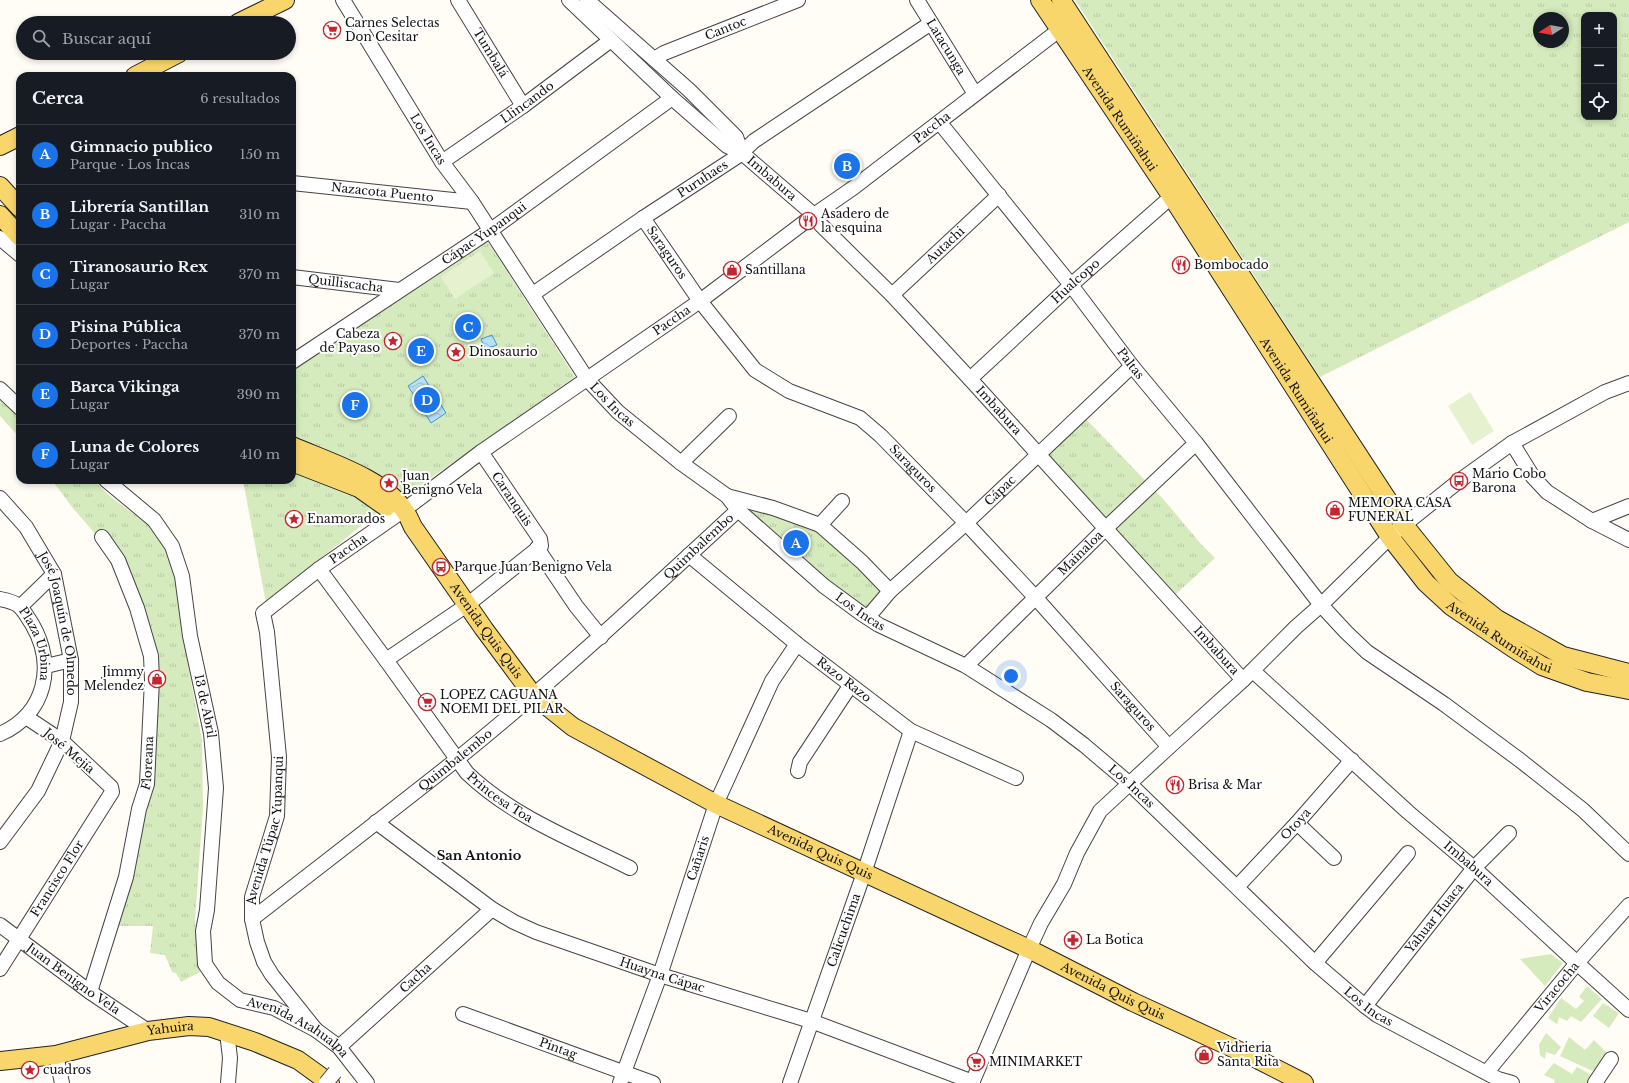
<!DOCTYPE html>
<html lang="es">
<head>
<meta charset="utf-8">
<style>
  body { margin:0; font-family:"Libre Baskerville",serif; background:#20242c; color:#f1f3f6 }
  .controls { position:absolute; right:12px; top:12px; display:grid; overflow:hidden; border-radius:8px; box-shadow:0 2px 6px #0003 }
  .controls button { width:36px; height:36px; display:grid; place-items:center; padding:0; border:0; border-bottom:1px solid #363941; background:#171b24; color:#f1f3f6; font:20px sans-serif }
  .compass { position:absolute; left:1533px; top:12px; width:36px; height:36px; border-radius:50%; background:#171b24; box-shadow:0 2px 6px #0003; rotate:259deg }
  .you { position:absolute; left:1011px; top:676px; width:14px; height:14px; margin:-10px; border:3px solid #fff; border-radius:50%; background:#1a73e8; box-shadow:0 0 0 6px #1a73e833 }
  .badge { display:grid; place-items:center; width:26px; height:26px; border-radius:50%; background:#1a73e8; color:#fff; font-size:13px; font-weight:700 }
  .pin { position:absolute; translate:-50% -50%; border:2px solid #fff; box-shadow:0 1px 4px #0006 }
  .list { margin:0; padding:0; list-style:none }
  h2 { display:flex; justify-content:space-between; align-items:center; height:52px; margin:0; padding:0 16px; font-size:17px }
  h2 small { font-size:13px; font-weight:400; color:#9ea1a6 }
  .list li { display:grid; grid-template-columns:26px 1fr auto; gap:12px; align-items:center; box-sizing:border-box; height:60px; padding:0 16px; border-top:1px solid #363941 }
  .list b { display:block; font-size:15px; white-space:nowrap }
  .list p { margin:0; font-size:13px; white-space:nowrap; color:#9ea1a6 }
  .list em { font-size:13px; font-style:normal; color:#9ea1a6 }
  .icon { flex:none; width:22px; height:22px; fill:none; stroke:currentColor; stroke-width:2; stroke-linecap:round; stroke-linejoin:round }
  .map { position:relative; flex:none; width:1629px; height:1083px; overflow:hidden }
  .search { position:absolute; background:#171b24; box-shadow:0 2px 6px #0003; left:16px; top:16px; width:280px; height:44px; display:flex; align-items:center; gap:10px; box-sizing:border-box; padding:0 14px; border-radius:22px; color:#9ea1a6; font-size:15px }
  .panel { position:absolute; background:#171b24; box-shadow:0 2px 6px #0003; left:16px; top:72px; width:280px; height:412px; border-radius:12px }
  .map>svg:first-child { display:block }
  .grass { fill:#d5ebbd }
  .park { fill:url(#park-tufts); fill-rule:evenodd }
  .pitch { fill:#e6f2cf }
  .water { fill:url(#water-waves); stroke:#3f96cf }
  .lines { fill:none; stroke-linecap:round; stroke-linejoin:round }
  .minor-casing { stroke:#444; stroke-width:16 }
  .major-casing { stroke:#222; stroke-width:20 }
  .minor { stroke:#fff; stroke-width:14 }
  .major { stroke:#f9d66b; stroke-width:18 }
  .minor-bridge-casing { stroke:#444; stroke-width:16; stroke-linecap:butt }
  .minor-bridge { stroke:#fff; stroke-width:14 }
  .labels { text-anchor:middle; stroke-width:4; stroke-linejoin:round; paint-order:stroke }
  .poi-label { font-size:12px; fill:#111; stroke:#fff; text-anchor:start }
  .street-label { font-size:12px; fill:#111; stroke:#fff }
  .neighbourhood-label { font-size:13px; font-weight:bold; fill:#111; stroke:#fff }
</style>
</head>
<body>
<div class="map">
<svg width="1629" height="1083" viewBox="0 0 1629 1083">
  <defs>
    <pattern id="park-tufts" width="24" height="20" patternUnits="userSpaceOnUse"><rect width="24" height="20" fill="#d5ebbd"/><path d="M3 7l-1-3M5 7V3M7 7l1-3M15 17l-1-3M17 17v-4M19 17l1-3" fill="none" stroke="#b6c8a1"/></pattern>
    <pattern id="water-waves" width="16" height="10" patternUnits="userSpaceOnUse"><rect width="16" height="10" fill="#b9e0f7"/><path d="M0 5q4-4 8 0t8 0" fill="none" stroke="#9ebfd3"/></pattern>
  </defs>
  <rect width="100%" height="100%" fill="#fffdf5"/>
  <!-- grass -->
  <path class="grass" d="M1551,954l12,9 -18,23 -25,-27z
    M1587,986l15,13 -21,23 -10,-6 -4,5 -8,-4 -2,7 -9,-6 13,-20 15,11 8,-8 -5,-4z
    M1603,1003l16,10 -10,15 -16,-12z
    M1546,1033l15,14 -6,8 -9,-3 -1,7 -5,-4 -1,-10z
    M1569,1037l16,13 9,-10 15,15 -10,19 -39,-18z
    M1554,1063l18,11 5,-7 20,11 -3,5h-40l1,-3 -11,-5z"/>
  <!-- park -->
  <path class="park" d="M1075,0h554v222l-309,155zM1584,15h30v102h-30zM1539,18h24v24h-24z
    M488,242l87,135 -171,120 -19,-17 -16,-10 -77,-33v-66z
    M0,391l20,21v26l-20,-22z
    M1085,418l79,82 37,44 14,14 -41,38 -126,-141z
    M292,470l71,30 16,11 -113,92 -23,-123h49z
    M52,480h41l18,17 41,31 15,23 10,37 6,50 19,102 1,67 -8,113 5,52 -19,10 -5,-9 -4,-1 -7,-17 -15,-2 3,-27h-35l31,-124 4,-52 -9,-98 -20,-67 -14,-34 -38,-44z
    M736,494l82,25 72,65 -26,26 -120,-101z"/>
  <!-- pitch -->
  <path class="pitch" d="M480,251l14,22 -39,26 -14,-22z
    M1470,392l24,39 -22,14 -24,-39z"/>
  <!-- water -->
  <path class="water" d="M492,335l5,10 -12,4 -4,-10z
    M423,376l23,37 -15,10 -23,-37z"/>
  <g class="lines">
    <defs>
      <g id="minor">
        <path id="s1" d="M343,0l99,162 30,40 115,177 31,33 63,51 46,33 11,14 86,76 38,28 17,11 87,41 85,54 33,25 46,39 185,179 50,43 12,9 121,64 14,4"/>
        <path id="s2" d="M458,0l65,106"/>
        <path id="s3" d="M569,0l103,98 55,48 15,7 72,62 7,10 71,70 78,84 273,301"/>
        <path d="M587,0l102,90 47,47 6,16"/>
        <path id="s4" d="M917,0l58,94"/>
        <path id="s5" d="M654,59l10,-6 134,-53"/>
        <path id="s6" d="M940,123l131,162 61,81 64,77 125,162 25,27 21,20 77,52 77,57 62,49 46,44"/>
        <path id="s7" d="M442,162l81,-56 88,-66"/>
        <path id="s8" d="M292,183l180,19"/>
        <path id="s9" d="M643,218l57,83 55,69 34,21 71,27 21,18 85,87 69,74 134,150"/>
        <path d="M0,238l20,17"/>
        <path id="s10" d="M292,277l107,13"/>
        <path id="s11" d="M533,294l110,-76 95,-62 16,-15 177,-118"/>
        <path id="s12" d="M892,295l107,-100"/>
        <path id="s13" d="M292,362l199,-132 181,-132"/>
        <path id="s14" d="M970,379l101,-94 108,-95"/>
        <path d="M0,389l20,19"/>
        <path d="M1512,443l21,34 14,15 45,29 37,19"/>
        <path d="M681,463l48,-47"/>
        <path id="s15" d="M106,480l48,40 18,26 10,30 8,60 21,97 5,55 -9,122 -4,21 2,33 13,19 22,17 34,8 42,22 23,17 28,36"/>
        <path d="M727,496l46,12 47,17 42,37 28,29"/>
        <path id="s16" d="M0,498l26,29 28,47 17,86v42l-9,39 -24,50 -38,51"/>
        <path d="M1592,521l37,-15"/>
        <path d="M820,525l22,-24"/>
        <path d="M537,548l39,58 25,31"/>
        <path id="s17" d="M689,555l108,89 114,87 105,47"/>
        <path id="s18" d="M319,569l67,91 81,113c46,44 107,67 163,95"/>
        <path id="s19" d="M0,599c21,4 21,8 32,25 24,41 14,90 -32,110"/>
        <path d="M21,606l33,-32"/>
        <path id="s20" d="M868,617l22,-26 76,-68 166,-157"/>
        <path d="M386,660l81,-55 74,-59 -1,-7 -59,-87"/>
        <path d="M46,666l25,-6"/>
        <path id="s21" d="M966,666l139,-137 91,-86"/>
        <path id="s22" d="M1253,671l155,141 66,56 103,95 52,47"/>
        <path d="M798,771l2,-9 50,-76"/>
        <path id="s23" d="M376,822l116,87 22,13 22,10 124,43 151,46 162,61"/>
        <path d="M1297,823l37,35"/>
        <path id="s24" d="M1237,887l60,-64 55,-63"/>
        <path id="s25" d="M252,919c68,-53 136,-105 204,-159 98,-79 190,-165 282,-250"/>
        <path id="s26" d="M0,925l90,67 58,39"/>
        <path d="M1315,963l93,-110"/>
        <path id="s27" d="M0,969l112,-177 -1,-5 -49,-46 -36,-24"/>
        <path id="s28" d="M90,992l36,-115 13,-68 8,-25 5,-104 -1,-24 -14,-48 -19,-48 -16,-23"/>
        <path id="s29" d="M1365,1006l109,-138 35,-35"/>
        <path id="s30" d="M463,1014l190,69"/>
        <path id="s31" d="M316,1030l-44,-55 -8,-13 -7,-20 -5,-23v-22l25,-81 2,-59 -12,-125 -4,-19 56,-44 85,-59 77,-58 219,-151 114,-86 39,-27 214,-164"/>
        <path d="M227,1032l3,26 -2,25"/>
        <path id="s32" d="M339,1047l153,-138"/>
        <path d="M56,1055l6,28"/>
        <path id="s33" d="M1487,1072l90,-109 52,-58"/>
        <path id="s34" d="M620,1083l40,-108 56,-171 56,-123 25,-37"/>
        <path id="s35" d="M790,1083l74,-210 47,-142"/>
        <path d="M972,1083l57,-134 12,-26 23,-39 13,-31 23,-42 69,-64 74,-67 53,-53 25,-22 69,-68 14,-12 55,-44 53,-38 93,-51 24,-9"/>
        <path d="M1595,1083l16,-24"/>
      </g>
      <g id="major">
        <path id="s36" d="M1040,0l132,197 218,340 36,46 25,23 62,42 29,18 45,16 42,8"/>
        <path d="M1061,0l343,525 45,56 48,38 66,37 66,17"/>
        <path d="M238,23l47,-23"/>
        <path d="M135,76l44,-23"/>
        <path d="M0,146l20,-10"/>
        <path d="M0,186l20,22"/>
        <path d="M0,215l20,22"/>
        <path id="s37" d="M292,446c34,15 91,32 112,64 4,5 6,11 9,17l71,102 49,66 40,32 143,77 313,145 104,53 126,58 45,23"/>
        <path d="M292,462l67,26 27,19"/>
        <path id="s38" d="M0,1061l56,-6 92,-24 41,-5 20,1 46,15 43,18 32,23"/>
      </g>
    </defs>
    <!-- minor casing -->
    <use href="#minor" class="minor-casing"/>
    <!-- major casing -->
    <use href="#major" class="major-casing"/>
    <!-- minor -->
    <use href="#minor" class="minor"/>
    <!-- major -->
    <use href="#major" class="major"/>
    <defs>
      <path id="minor-bridge" d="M326,1083l9,-11"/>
    </defs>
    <!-- minor-bridge casing -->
    <use href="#minor-bridge" class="minor-bridge-casing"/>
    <!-- minor-bridge -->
    <use href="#minor-bridge" class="minor-bridge"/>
  </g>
  <!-- icons -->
  <defs>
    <symbol id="supermarket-ring" viewBox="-11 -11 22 22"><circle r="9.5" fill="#fff" stroke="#c4262e" stroke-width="1.5"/><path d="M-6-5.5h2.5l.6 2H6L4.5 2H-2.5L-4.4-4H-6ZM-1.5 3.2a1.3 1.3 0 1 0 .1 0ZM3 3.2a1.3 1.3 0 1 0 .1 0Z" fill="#c4262e"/></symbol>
    <symbol id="restaurant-ring" viewBox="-11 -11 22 22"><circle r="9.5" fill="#fff" stroke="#c4262e" stroke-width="1.5"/><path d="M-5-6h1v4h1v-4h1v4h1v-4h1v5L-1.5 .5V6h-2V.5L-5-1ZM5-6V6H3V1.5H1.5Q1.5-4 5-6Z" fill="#c4262e"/></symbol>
    <symbol id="shop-ring" viewBox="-11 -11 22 22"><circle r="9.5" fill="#fff" stroke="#c4262e" stroke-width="1.5"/><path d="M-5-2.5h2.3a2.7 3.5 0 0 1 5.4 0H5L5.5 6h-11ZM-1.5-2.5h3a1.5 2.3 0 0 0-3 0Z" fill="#c4262e"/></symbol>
    <symbol id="sight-ring" viewBox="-11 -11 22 22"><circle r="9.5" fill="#fff" stroke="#c4262e" stroke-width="1.5"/><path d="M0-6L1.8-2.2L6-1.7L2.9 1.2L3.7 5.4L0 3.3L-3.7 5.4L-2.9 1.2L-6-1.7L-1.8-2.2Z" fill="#c4262e"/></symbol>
    <symbol id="bus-ring" viewBox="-11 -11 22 22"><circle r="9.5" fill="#fff" stroke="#c4262e" stroke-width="1.5"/><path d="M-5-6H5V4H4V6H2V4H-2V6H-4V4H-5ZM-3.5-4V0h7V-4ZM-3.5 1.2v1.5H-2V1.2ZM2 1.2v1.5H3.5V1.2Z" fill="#c4262e"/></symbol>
    <symbol id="pharmacy-ring" viewBox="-11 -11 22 22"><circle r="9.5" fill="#fff" stroke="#c4262e" stroke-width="1.5"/><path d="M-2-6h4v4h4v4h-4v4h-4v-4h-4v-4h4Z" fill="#c4262e"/></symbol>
  </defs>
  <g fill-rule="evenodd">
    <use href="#supermarket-ring" x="322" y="20" width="20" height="20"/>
    <use href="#restaurant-ring" x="798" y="211" width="20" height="20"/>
    <use href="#restaurant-ring" x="1171" y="255" width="20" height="20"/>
    <use href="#shop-ring" x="722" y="260" width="20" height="20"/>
    <use href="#sight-ring" x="383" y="331" width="20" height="20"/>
    <use href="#sight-ring" x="446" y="342" width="20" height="20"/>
    <use href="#bus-ring" x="1449" y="471" width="20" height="20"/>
    <use href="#sight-ring" x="379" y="473" width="20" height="20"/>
    <use href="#shop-ring" x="1325" y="500" width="20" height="20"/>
    <use href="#sight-ring" x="284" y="509" width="20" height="20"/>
    <use href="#bus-ring" x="431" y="557" width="20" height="20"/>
    <use href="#shop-ring" x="147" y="669" width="20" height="20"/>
    <use href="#supermarket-ring" x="417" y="692" width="20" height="20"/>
    <use href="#restaurant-ring" x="1165" y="775" width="20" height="20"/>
    <use href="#pharmacy-ring" x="1063" y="930" width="20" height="20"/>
    <use href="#shop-ring" x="1194" y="1045" width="20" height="20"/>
    <use href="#supermarket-ring" x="966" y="1052" width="20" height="20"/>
    <use href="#sight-ring" x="20" y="1060" width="20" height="20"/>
  </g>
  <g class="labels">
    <!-- poi labels -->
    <g class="poi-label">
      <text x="345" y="27">Carnes Selectas<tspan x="345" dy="14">Don Cesitar</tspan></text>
      <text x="821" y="218">Asadero de<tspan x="821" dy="14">la esquina</tspan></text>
      <text x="1194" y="269">Bombocado</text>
      <text x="745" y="274">Santillana</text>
      <text x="380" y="338" text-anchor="end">Cabeza<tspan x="380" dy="14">de Payaso</tspan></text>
      <text x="469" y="356">Dinosaurio</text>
      <text x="1472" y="478">Mario Cobo<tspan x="1472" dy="14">Barona</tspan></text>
      <text x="402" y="480">Juan<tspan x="402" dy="14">Benigno Vela</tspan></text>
      <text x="1348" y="507">MEMORA CASA<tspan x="1348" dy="14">FUNERAL</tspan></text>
      <text x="307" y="523">Enamorados</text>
      <text x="454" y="571">Parque Juan Benigno Vela</text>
      <text x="144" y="676" text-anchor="end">Jimmy<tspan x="144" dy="14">Melendez</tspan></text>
      <text x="440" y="699">LOPEZ CAGUANA<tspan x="440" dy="14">NOEMI DEL PILAR</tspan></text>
      <text x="1188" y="789">Brisa &amp; Mar</text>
      <text x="1086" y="944">La Botica</text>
      <text x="1217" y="1052">Vidrieria<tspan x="1217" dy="14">Santa Rita</tspan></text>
      <text x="989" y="1066">MINIMARKET</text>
      <text x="43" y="1074">cuadros</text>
    </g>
    <!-- street labels -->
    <g class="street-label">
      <text dy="4" stroke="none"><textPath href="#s5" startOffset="78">Cantoc</textPath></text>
      <text dy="4" stroke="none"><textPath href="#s4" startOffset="55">Latacunga</textPath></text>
      <text dy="4" stroke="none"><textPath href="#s2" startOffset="62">Tumbalá</textPath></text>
      <text dy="4" stroke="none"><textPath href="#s7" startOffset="104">Llincando</textPath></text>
      <text dy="4" stroke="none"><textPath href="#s36" startOffset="143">Avenida Rumiñahui</textPath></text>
      <text dy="4" stroke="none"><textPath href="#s31" startOffset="1268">Paccha</textPath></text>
      <text dy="4" stroke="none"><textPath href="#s1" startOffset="163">Los Incas</textPath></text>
      <text dy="4" stroke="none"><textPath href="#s11" startOffset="205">Puruhaes</textPath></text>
      <text dy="4" stroke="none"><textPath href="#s3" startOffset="271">Imbabura</textPath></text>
      <text dy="4" stroke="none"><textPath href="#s8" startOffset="91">Nazacota Puento</textPath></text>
      <text dy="4" stroke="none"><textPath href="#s13" startOffset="231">Cápac Yupanqui</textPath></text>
      <text dy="4" stroke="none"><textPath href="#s12" startOffset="73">Autachi</textPath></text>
      <text dy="4" stroke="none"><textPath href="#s9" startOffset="42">Saraguros</textPath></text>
      <text dy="4" stroke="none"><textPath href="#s14" startOffset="144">Hualcopo</textPath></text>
      <text dy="4" stroke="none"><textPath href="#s10" startOffset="54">Quilliscacha</textPath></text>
      <text dy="4" stroke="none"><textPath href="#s31" startOffset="944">Paccha</textPath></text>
      <text dy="4" stroke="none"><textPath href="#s6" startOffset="307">Paltas</textPath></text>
      <text dy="4" stroke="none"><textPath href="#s36" startOffset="467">Avenida Rumiñahui</textPath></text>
      <text dy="4" stroke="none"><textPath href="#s1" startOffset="487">Los Incas</textPath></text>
      <text dy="4" stroke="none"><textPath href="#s3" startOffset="596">Imbabura</textPath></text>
      <text dy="4" stroke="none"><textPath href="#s9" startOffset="378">Saraguros</textPath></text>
      <text dy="4" stroke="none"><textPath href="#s20" startOffset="183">Cápac</textPath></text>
      <text transform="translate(512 499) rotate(56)" y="4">Caranquis</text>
      <text dy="4" stroke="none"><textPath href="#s25" startOffset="582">Quimbalembo</textPath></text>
      <text dy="4" stroke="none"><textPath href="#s31" startOffset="548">Paccha</textPath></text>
      <text dy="4" stroke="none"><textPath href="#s21" startOffset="161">Mainaloa</textPath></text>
      <text dy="4" stroke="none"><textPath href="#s1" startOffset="811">Los Incas</textPath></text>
      <text dy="4" stroke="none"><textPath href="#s16" startOffset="143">José Joaquín de Olmedo</textPath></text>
      <text dy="4" stroke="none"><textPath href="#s37" startOffset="277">Avenida Quis Quis</textPath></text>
      <text dy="4" stroke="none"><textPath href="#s36" startOffset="791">Avenida Rumiñahui</textPath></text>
      <text dy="4" stroke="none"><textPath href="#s19" startOffset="63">Plaza Urbina</textPath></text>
      <text dy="4" stroke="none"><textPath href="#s3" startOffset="920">Imbabura</textPath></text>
      <text dy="4" stroke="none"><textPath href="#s17" startOffset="199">Razo Razo</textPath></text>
      <text dy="4" stroke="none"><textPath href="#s15" startOffset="258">13 de Abril</textPath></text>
      <text dy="4" stroke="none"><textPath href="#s9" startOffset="702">Saraguros</textPath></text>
      <text transform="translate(69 751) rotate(40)" y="4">José Mejía</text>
      <text dy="4" stroke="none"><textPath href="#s25" startOffset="258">Quimbalembo</textPath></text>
      <text dy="4" stroke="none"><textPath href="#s28" startOffset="237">Floreana</textPath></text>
      <text dy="4" stroke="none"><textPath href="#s1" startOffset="1135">Los Incas</textPath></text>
      <text dy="4" stroke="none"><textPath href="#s18" startOffset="293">Princesa Toa</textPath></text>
      <text dy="4" stroke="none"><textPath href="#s24" startOffset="86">Otoya</textPath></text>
      <text dy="4" stroke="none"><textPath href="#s31" startOffset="221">Avenida Túpac Yupanqui</textPath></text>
      <text dy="4" stroke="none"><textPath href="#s37" startOffset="685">Avenida Quis Quis</textPath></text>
      <text dy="4" stroke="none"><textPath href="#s34" startOffset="238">Cañaris</textPath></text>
      <text dy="4" stroke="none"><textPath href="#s22" startOffset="289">Imbabura</textPath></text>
      <text dy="4" stroke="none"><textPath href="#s27" startOffset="107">Francisco Flor</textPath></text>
      <text dy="4" stroke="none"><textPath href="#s29" startOffset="112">Yahuar Huaca</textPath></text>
      <text dy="4" stroke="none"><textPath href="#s35" startOffset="162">Calicuchima</textPath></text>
      <text dy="4" stroke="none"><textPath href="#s23" startOffset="328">Huayna Cápac</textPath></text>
      <text dy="4" stroke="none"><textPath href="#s26" startOffset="91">Juan Benigno Vela</textPath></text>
      <text dy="4" stroke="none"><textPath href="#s32" startOffset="103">Cacha</textPath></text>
      <text dy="4" stroke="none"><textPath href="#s33" startOffset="110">Viracocha</textPath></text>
      <text dy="4" stroke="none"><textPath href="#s37" startOffset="1009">Avenida Quis Quis</textPath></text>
      <text dy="4" stroke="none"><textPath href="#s1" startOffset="1459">Los Incas</textPath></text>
      <text dy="4" stroke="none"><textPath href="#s38" startOffset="174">Yahuira</textPath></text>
      <text dy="4" stroke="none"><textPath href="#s15" startOffset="633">Avenida Atahualpa</textPath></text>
      <text dy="4" stroke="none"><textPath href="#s30" startOffset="101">Pintag</textPath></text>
    </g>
    <!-- neighbourhood labels -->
    <g class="neighbourhood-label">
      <text x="479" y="860">San Antonio</text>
    </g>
  </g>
</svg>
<div class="controls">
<button>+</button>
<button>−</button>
<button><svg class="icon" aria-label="locate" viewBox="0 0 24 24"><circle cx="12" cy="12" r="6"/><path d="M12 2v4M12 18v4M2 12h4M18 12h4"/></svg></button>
</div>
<svg class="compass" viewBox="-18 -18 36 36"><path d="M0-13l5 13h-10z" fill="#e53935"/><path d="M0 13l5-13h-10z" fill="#9ea1a6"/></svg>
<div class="you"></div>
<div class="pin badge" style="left:796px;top:543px">A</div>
<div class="pin badge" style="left:847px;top:166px">B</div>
<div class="pin badge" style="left:468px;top:327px">C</div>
<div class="pin badge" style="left:427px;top:400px">D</div>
<div class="pin badge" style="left:421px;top:351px">E</div>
<div class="pin badge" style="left:355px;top:405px">F</div>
<div class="search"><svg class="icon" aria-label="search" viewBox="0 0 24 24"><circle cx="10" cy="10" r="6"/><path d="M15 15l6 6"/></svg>Buscar aquí</div>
<section class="panel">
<h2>Cerca<small>6 resultados</small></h2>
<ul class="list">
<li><span class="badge">A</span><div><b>Gimnacio publico</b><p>Parque · Los Incas</p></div><em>150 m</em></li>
<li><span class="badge">B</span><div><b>Librería Santillan</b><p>Lugar · Paccha</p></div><em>310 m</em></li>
<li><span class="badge">C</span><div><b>Tiranosaurio Rex</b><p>Lugar</p></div><em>370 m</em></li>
<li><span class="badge">D</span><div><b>Pisina Pública</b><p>Deportes · Paccha</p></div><em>370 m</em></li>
<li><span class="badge">E</span><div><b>Barca Vikinga</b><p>Lugar</p></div><em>390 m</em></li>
<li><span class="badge">F</span><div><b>Luna de Colores</b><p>Lugar</p></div><em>410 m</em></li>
</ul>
</section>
</div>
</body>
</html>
